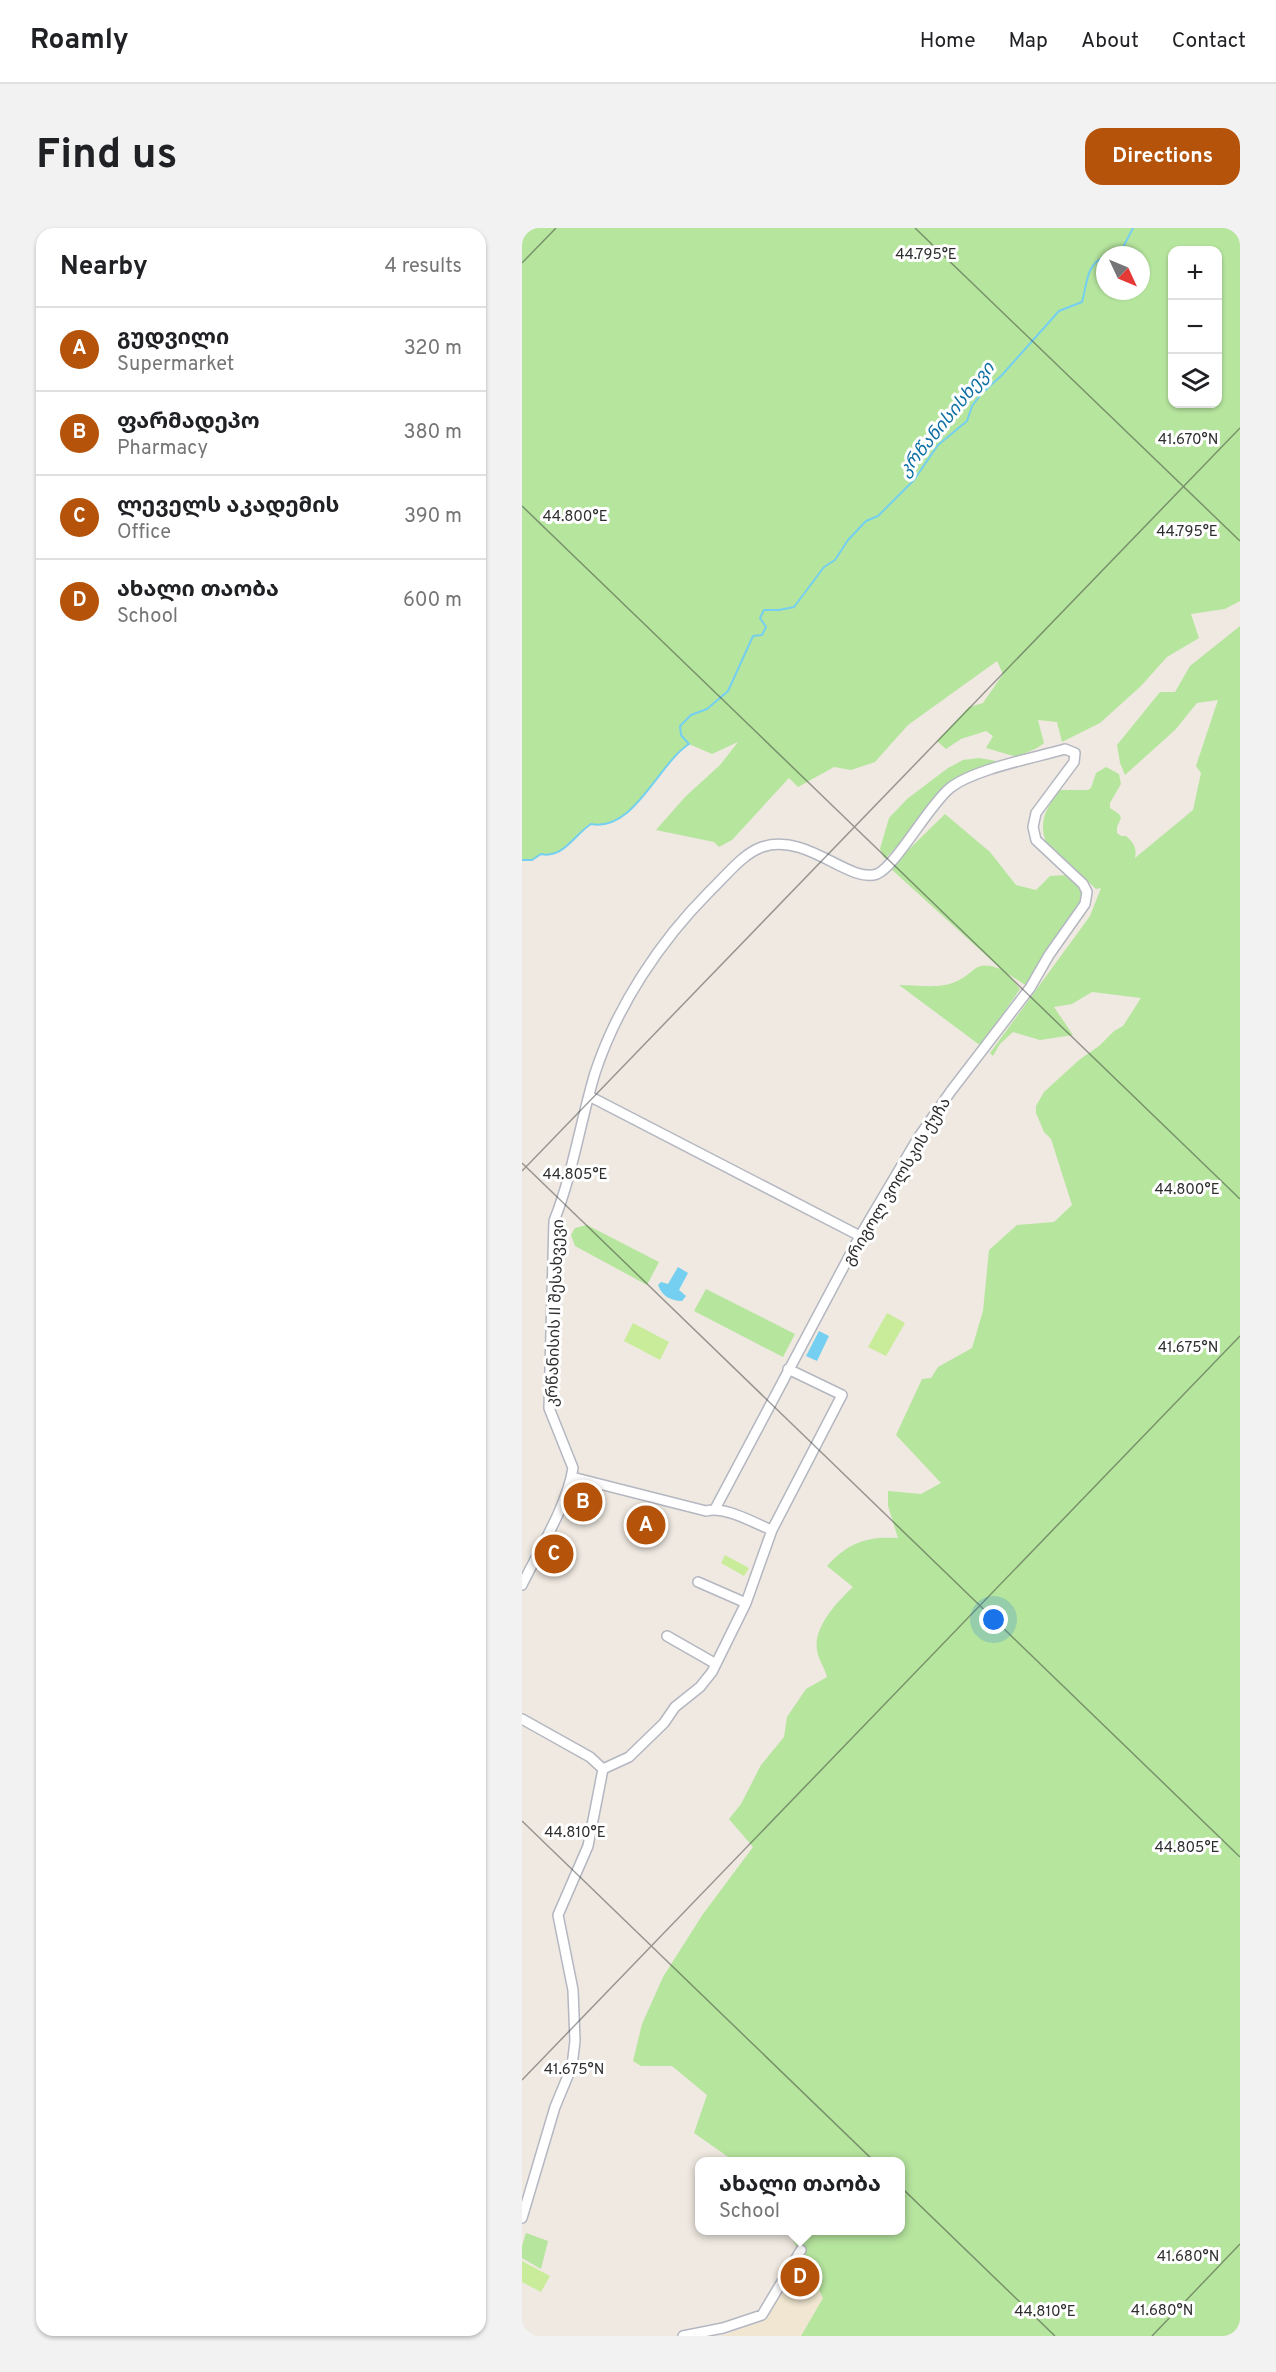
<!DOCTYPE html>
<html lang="en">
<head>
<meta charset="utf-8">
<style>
  body { margin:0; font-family:Overpass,"Noto Sans Georgian",sans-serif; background:#f2f2f2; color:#202124 }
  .controls { position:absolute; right:18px; top:18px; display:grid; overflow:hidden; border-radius:12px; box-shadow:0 2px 4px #0004 }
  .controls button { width:54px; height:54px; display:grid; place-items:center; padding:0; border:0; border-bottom:2px solid #e0e0e0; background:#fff; color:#202124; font:30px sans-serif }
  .compass { position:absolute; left:574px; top:18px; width:54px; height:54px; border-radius:50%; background:#fff; box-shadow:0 2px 4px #0004; rotate:134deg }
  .you { position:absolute; left:472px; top:1392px; width:21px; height:21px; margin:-15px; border:4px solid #fff; border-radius:50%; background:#1a73e8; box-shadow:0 0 0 9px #1a73e833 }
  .badge { display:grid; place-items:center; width:39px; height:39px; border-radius:50%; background:#b45309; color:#fff; font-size:20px; font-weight:700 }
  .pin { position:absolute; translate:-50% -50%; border:3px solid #fff; box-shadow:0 2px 6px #0006 }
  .popup { position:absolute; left:173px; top:1929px; width:210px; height:78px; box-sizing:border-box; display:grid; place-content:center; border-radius:12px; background:#fff; filter:drop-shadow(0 2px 4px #0005); font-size:20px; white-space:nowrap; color:#757577 }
  .popup b { font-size:22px; color:#202124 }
  .popup::after { content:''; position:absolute; left:50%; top:100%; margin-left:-12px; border:12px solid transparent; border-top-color:#fff }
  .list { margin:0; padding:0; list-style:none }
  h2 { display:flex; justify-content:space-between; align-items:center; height:78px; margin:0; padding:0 24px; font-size:26px }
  h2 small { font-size:20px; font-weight:400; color:#757577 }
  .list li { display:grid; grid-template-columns:39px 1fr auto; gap:18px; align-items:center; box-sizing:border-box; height:84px; padding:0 24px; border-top:2px solid #e0e0e0 }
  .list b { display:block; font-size:22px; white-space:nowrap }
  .list p { margin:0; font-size:20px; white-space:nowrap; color:#757577 }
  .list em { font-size:20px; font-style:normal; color:#757577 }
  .icon { flex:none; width:33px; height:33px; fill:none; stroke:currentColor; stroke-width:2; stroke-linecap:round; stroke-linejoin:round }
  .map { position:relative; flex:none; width:718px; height:2108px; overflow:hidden; border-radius:18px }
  header { display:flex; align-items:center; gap:36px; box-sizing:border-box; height:84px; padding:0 30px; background:#fff; border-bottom:2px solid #e0e0e0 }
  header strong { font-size:28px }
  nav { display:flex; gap:33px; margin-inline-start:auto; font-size:21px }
  .intro { display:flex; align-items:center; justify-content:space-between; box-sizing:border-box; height:144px; padding:0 36px }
  h1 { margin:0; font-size:42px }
  .button { padding:15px 27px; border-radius:18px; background:#b45309; color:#fff; font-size:21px; font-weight:700 }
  main { display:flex; gap:36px; padding:0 36px }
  aside { flex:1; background:#fff; border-radius:18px; box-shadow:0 2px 4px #0004 }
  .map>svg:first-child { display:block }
  .education { fill:#f0e6d1 }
  .green { fill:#b6e59e; fill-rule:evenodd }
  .pitch { fill:#c9ec9a }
  .water { fill:#75cff0 }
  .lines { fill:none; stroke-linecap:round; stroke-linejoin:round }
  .stream { stroke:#75cff0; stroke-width:2 }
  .street-casing { stroke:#b4b7c1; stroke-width:12 }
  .street { stroke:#fff; stroke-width:9 }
  .ticks { fill:none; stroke:#2e2e2e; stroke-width:1.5; stroke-opacity:0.45 }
  .labels { text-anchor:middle; stroke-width:6; stroke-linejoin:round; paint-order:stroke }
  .street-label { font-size:16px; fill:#2e2e2e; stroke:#fff }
  .water-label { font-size:18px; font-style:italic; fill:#0d6fa3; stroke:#fff }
  .ticks-label { font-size:15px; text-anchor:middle; fill:#2e2e2e; stroke:#fff; stroke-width:6; stroke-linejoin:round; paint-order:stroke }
</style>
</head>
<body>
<header>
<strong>Roamly</strong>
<nav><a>Home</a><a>Map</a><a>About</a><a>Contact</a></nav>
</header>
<div class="intro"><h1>Find us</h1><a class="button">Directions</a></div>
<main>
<aside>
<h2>Nearby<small>4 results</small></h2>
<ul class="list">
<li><span class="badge">A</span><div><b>გუდვილი</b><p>Supermarket</p></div><em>320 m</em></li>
<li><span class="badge">B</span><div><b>ფარმადეპო</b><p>Pharmacy</p></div><em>380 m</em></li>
<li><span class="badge">C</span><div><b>ლეველს აკადემის</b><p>Office</p></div><em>390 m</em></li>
<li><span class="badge">D</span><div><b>ახალი თაობა</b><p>School</p></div><em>600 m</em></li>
</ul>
</aside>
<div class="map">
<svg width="718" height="2108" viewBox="0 0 718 2108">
  <rect width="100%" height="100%" fill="#efe9e1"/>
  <!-- education -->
  <path class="education" d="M278,2028l23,42 -22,38h-80l46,-17z"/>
  <!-- green -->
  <path class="green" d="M0,0h718v373l-15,8 -34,5 8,24 -32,19 -26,29 -41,37 -38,19 -5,-20 -19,-2 6,23c-8,7 -18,9 -27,14l-31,-9 7,-12 -7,-5 -25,8 -15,10 -9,-8 32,-34 14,-4 20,-29 -6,-13 -89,64 -33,37 -24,8 -17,-3 -36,20 -9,-9 -57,62 -13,7 -5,-5 -58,-12 29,-33 35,-32 18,-23 -26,12 -23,-10c-32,20 -54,88 -99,80 -16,11 -27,35 -49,30l-9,6h-10zM650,22h46v154h-46zM583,27h36v36h-36z
    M718,398v1710h-439l22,-38 -35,-67 112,-1v-68l-166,-1 -40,-28 13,-38 -35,-29h-31l-8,-5 9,-37 21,-47 40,-63 50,-67 -24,-28 12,-15 20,-39 23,-28 3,-20 19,-28 21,-12c-2,-9 -9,-18 -10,-27 -4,-23 21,-49 36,-63l-26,-21c21,-23 39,-30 71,-28l-10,-32v-15l33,3 20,-11 -45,-48 26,-56 9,-1 7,-11 34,-19 11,-37 6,-61 28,-25 37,-3 18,-17 -21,-66 -7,-7 -8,-19v-7l8,-14 35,-32 20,-14 15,-15 9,-5 18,-28 -49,-6 -20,12 -18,3 19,28 -33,5 -27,-8 -13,12 -7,12 -3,-3 100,-137 11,-28 -5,1 -50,-47c-8,-21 1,-36 14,-52h28l3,-2 5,-15 10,-6 13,7 2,10 -11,19v5l9,6 2,4 -4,9v6l4,3h5c8,7 11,12 9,22l58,-48 8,-37 -5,-7 22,-66 -21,3 -22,27 -50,45 -5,-12 -3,-18 43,-53h15l15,-26z
    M457,530l23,4 -52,22 -26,27 -12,19 -27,29 -5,-10 9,-31 18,-19 41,-31 15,-8z
    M423,586l45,38 26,33 20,5 14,-14 17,-1 20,17 -57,96 -22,-14 12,15 -39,57 -82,-61c17,0 41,4 56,-3 23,-10 18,-23 46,-13l-111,-101z
    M65,997l72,37 -12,23 -72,-39 -4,-11 4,-7z
    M184,1061l89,45 -12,23 -89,-46z
    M4,2005l22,8 -7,28 -19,-11v-12z"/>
  <!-- pitch -->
  <path class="pitch" d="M365,1085l18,10 -19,33 -18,-9z
    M111,1095l36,19 -9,18 -36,-19z
    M203,1327l24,13 -5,8 -23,-13z
    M0,2033l28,15 -9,16 -19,-10z"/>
  <!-- water -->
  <path class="water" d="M156,1039l10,6 -9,17 7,6 -4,5c-11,0 -20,-5 -24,-16l3,-3 7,2z
    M297,1103l10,5 -12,25 -11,-5z"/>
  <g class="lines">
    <!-- stream -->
    <path class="stream" d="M597,27l14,-27
      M0,632h10l9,-6c22,5 33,-19 50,-30 43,8 67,-60 98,-80l-8,-9 -1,-9 11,-11 16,-6 21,-18 25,-55 9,-1 4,-8 -6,-9 4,-8h15l15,-3 30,-40 11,-7 13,-20 18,-19 12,-5 36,-36 24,-35 29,-24 5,-15 10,-13 19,-17 58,-65 23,-9c5,-17 4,-39 23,-45"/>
    <defs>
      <path id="street" d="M67,868l271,140
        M50,1249l134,34c21,-5 47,12 66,19
        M176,1354l48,21
        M0,1357c17,-35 45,-79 51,-117l-24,-60 5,-187c19,-48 26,-98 41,-148 22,-67 65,-132 115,-182 15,-14 32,-37 52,-44 45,-15 87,37 115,27 18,-7 52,-69 73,-86 24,-19 84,-30 115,-39l10,4 -1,9 -38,51 -3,14 3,13 47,44 4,8 -2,12 -36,51 -19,33 -79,103 -33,47 -58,98 -145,273
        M145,1408l49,28
        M0,1491l68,38 13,12
        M81,1541l26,-12 35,-34 11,-16 25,-20 12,-15 34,-69 26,-73 70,-135 -54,-26
        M0,1990l33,-111 17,-41 3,-25 -2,-51 -15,-75 30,-69 15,-77
        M161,2108l40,-8 39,-13 39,-65"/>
    </defs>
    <!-- street casing -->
    <use href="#street" class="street-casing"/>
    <!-- street -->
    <use href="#street" class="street"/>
  </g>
  <!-- ticks -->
  <path class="ticks" d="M393,0l325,313M0,35l34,-35M0,278l718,693M0,935l718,694M0,943l718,-743M0,1593l533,515M0,1852l718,-744M630,2108l88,-92"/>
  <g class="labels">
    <!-- street labels -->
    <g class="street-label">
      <text transform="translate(374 953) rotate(-59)" y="6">გრიგოლ ვოლსკის ქუჩა</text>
      <text transform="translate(32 1085) rotate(-88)" y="6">კრწანისის II შესახვევი</text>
    </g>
    <!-- water labels -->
    <g class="water-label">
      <text transform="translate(424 191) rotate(-51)" y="6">კრწანისისხევი</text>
    </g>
  </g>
  <g class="ticks-label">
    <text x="404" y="31">44.795°E</text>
    <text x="666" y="216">41.670°N</text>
    <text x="53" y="293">44.800°E</text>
    <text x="665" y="308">44.795°E</text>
    <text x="53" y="951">44.805°E</text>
    <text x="665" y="966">44.800°E</text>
    <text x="666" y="1124">41.675°N</text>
    <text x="53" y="1609">44.810°E</text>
    <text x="665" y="1624">44.805°E</text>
    <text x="52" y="1846">41.675°N</text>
    <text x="666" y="2033">41.680°N</text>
    <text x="640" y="2087">41.680°N</text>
    <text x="523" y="2088">44.810°E</text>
  </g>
</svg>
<div class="controls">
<button>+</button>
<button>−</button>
<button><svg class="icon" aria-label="layers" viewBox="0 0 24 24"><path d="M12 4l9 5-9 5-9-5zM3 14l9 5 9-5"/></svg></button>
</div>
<svg class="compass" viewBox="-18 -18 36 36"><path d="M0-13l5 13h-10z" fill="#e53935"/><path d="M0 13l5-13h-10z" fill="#757577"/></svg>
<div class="you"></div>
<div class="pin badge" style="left:124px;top:1297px">A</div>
<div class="pin badge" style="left:61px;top:1274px">B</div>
<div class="pin badge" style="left:32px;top:1326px">C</div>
<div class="pin badge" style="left:278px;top:2049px">D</div>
<div class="popup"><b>ახალი თაობა</b>School</div>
</div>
</main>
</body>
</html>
